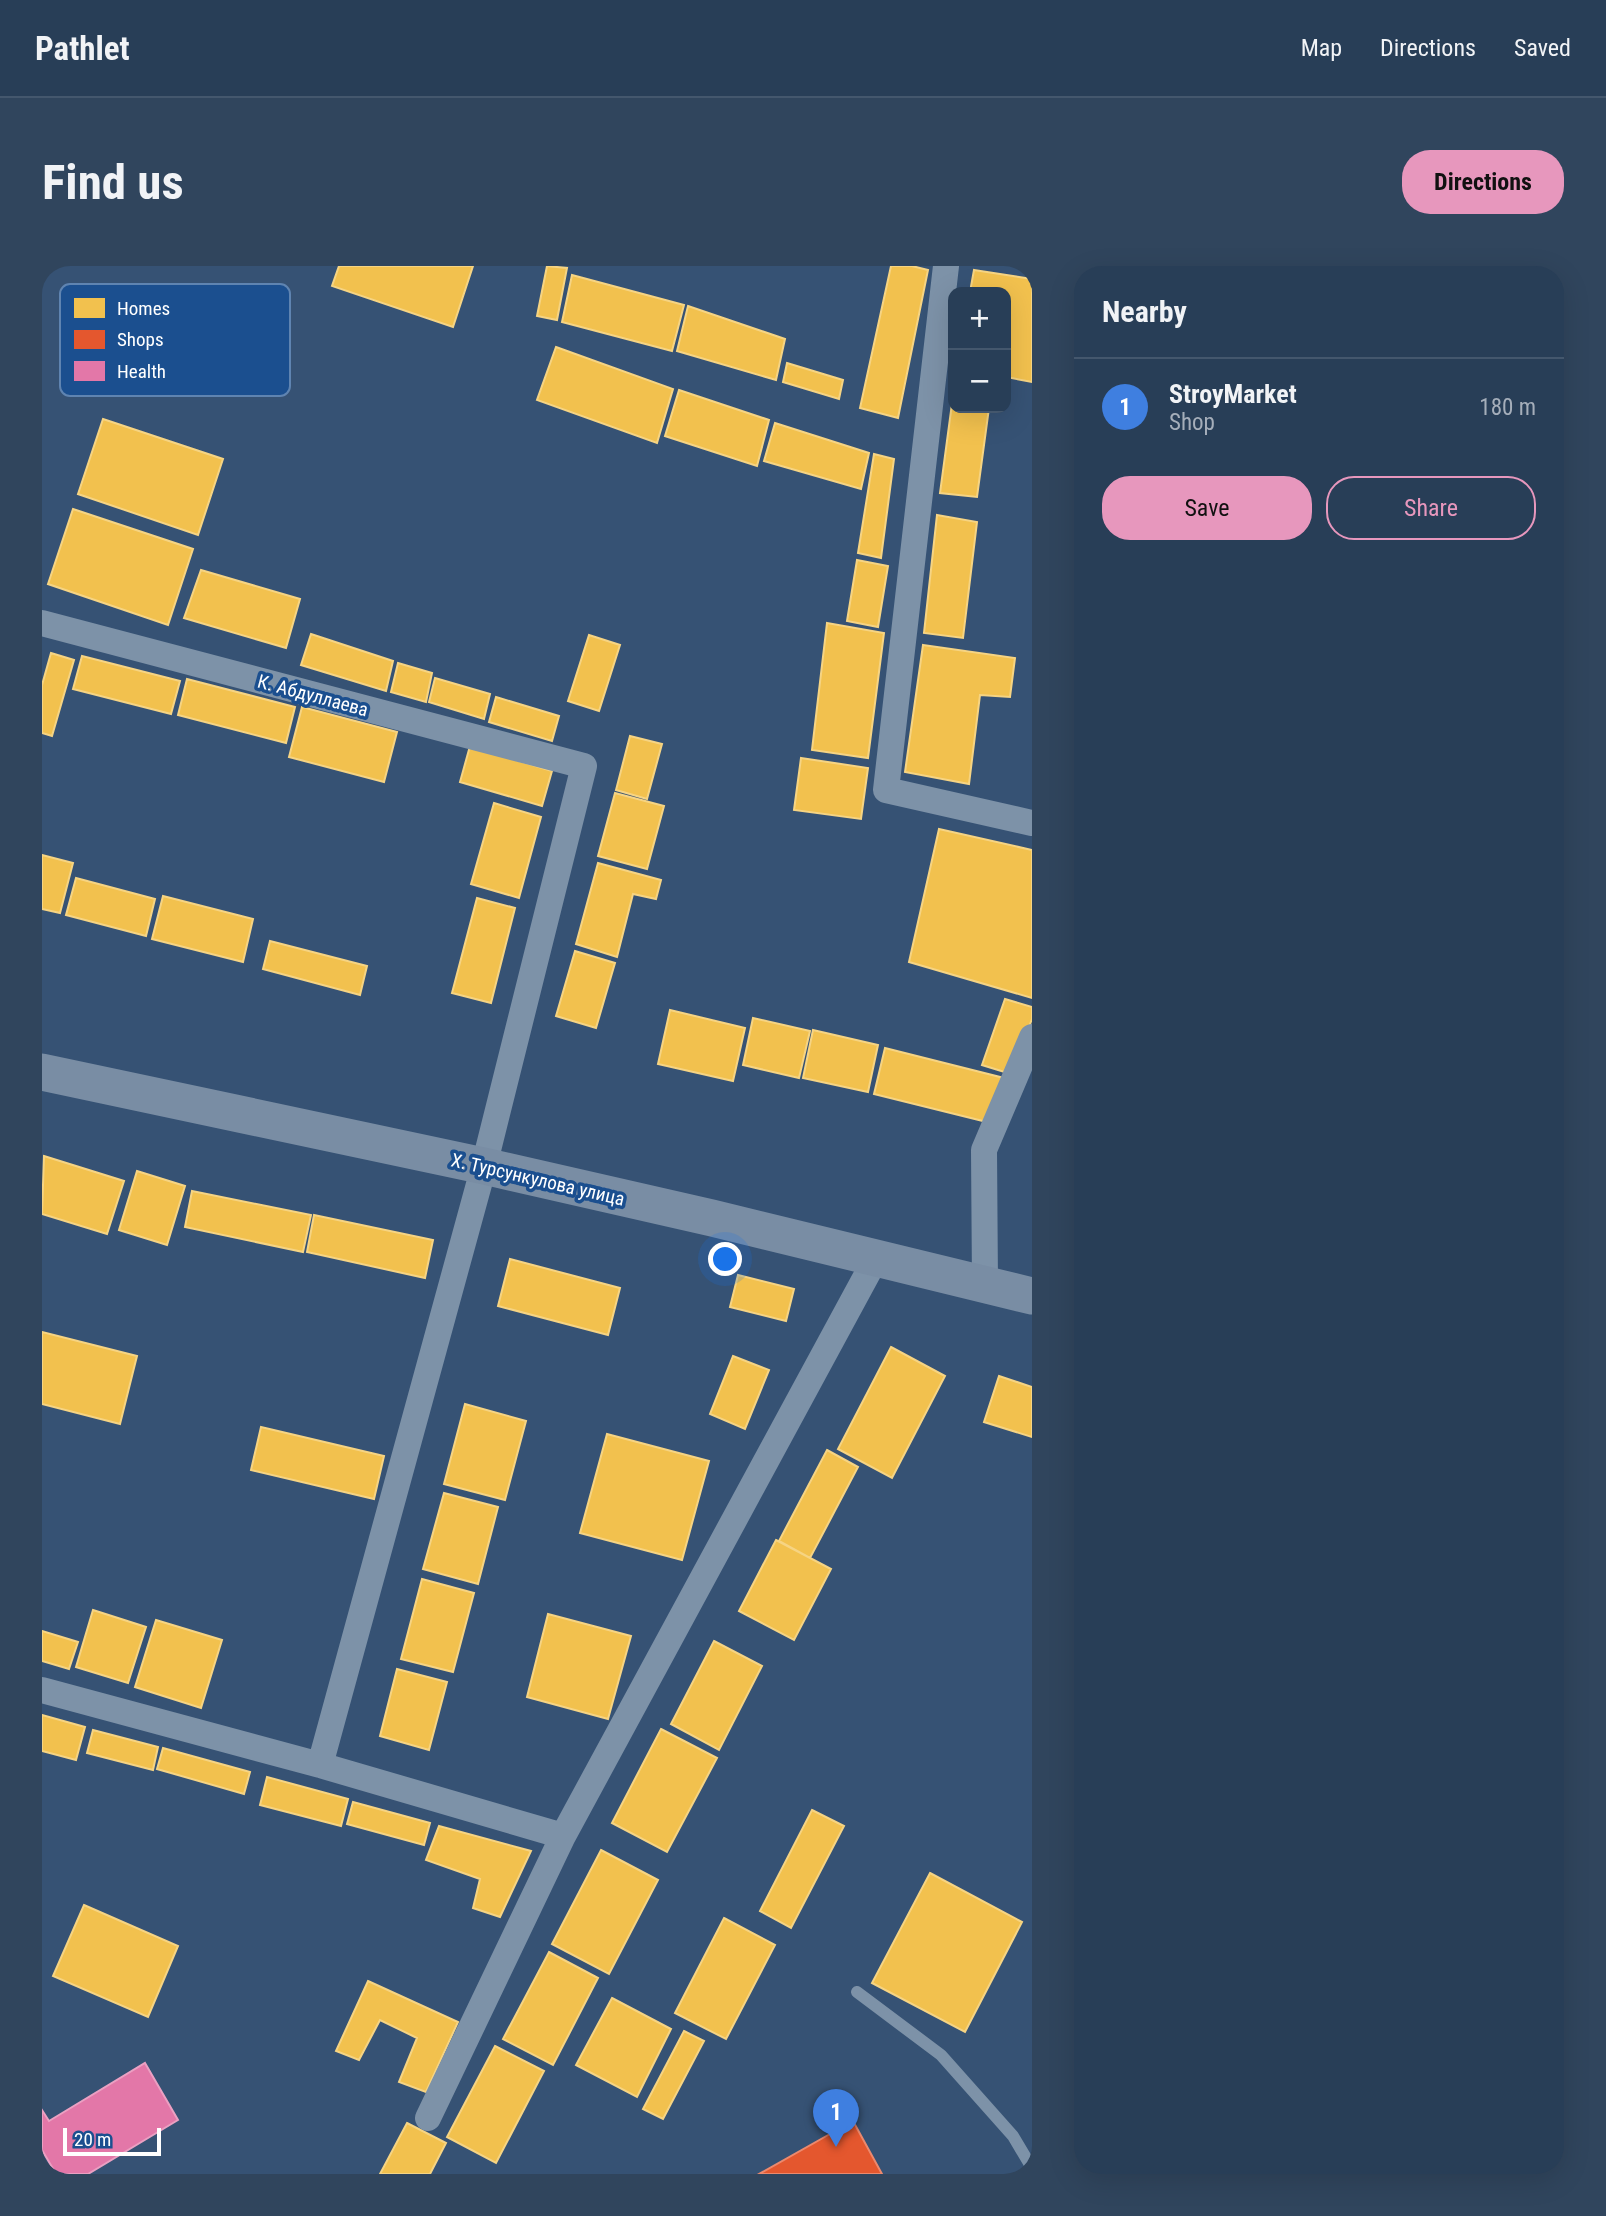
<!DOCTYPE html>
<html lang="en">
<head>
<meta charset="utf-8">
<style>
  body { margin:0; font-family:"Roboto Condensed",sans-serif; background:#30455d; color:#f1f3f6 }
  .controls { position:absolute; right:21px; top:21px; display:grid; overflow:hidden; border-radius:14px; box-shadow:0 7px 28px #0002 }
  .controls button { width:63px; height:63px; display:grid; place-items:center; padding:0; border:0; border-bottom:2px solid #44576d; background:#283e57; color:#f1f3f6; font:35px sans-serif }
  .scale { position:absolute; left:21px; bottom:18px; width:98px; box-sizing:border-box; padding-left:7px; border:4px solid #fff; border-top:0; font-size:19px; line-height:24px; white-space:nowrap; color:#fff; -webkit-text-stroke:5px #1b4f8f; paint-order:stroke }
  .you { position:absolute; left:684px; top:994px; width:24px; height:24px; margin:-18px; border:5px solid #fff; border-radius:50%; background:#1a73e8; box-shadow:0 0 0 10px #1a73e833 }
  .badge { display:grid; place-items:center; width:46px; height:46px; border-radius:50%; background:#e797bd; color:#fff; font-size:23px; font-weight:700 }
  .pin { position:absolute; translate:-50% -58px; filter:drop-shadow(0 2px 4px #0008) }
  .pin::after { content:''; position:absolute; top:37px; width:24px; height:21px; background:inherit; clip-path:polygon(0 0,100% 0,50% 100%) }
  .list { margin:0; padding:0; list-style:none }
  h2 { display:flex; justify-content:space-between; align-items:center; height:91px; margin:0; padding:0 28px; font-size:30px }
  h2 small { font-size:23px; font-weight:400; color:#a5aeba }
  .list li { display:grid; grid-template-columns:46px 1fr auto; gap:21px; align-items:center; box-sizing:border-box; height:98px; padding:0 28px; border-top:2px solid #44576d }
  .list b { display:block; font-size:26px; white-space:nowrap }
  .list p { margin:0; font-size:23px; white-space:nowrap; color:#a5aeba }
  .list em { font-size:23px; font-style:normal; color:#a5aeba }
  .actions { display:flex; gap:14px; padding:21px 28px }
  .actions a { flex:1; padding:16px 0; border:2px solid #e797bd; border-radius:28px; text-align:center; font-size:24px; color:#e797bd }
  .actions .main { background:#e797bd; color:#111 }
  .map { position:relative; flex:none; width:990px; height:1908px; overflow:hidden; border-radius:28px }
  header { display:flex; align-items:center; gap:42px; box-sizing:border-box; height:98px; padding:0 35px; background:#283e57; border-bottom:2px solid #44576d }
  header strong { font-size:33px }
  nav { display:flex; gap:38px; margin-inline-start:auto; font-size:24px }
  .intro { display:flex; align-items:center; justify-content:space-between; box-sizing:border-box; height:168px; padding:0 42px }
  h1 { margin:0; font-size:49px }
  .button { padding:18px 32px; border-radius:28px; background:#e797bd; color:#111; font-size:24px; font-weight:700 }
  main { display:flex; gap:42px; padding:0 42px }
  aside { flex:1; background:#283e57; border-radius:28px; box-shadow:0 7px 28px #0002 }
  .map>svg:first-child { display:block }
  .homes { fill:#f2c14e; stroke:#f6d483; stroke-width:2 }
  .shops { fill:#e4572e; stroke:#ec896d; stroke-width:2 }
  .health { fill:#e377a8; stroke:#eba0c2; stroke-width:2 }
  .lines { fill:none; stroke-linecap:round; stroke-linejoin:round }
  .lane { stroke:#7d92a8; stroke-width:12 }
  .street { stroke:#7d92a8; stroke-width:26 }
  .secondary { stroke:#798da4; stroke-width:37 }
  .labels { text-anchor:middle; stroke-width:7; stroke-linejoin:round; paint-order:stroke }
  .street-label { font-size:19px; fill:#fff; stroke:#1b4f8f }
  .key { fill:#1b4f8f; stroke:#5f84b1; stroke-width:2 }
  .key-label { font-size:19px; fill:#fff }
</style>
</head>
<body>
<header>
<strong>Pathlet</strong>
<nav><a>Map</a><a>Directions</a><a>Saved</a></nav>
</header>
<div class="intro"><h1>Find us</h1><a class="button">Directions</a></div>
<main>
<div class="map">
<svg width="990" height="1908" viewBox="0 0 990 1908">
  <rect width="100%" height="100%" fill="#365274"/>
  <!-- homes -->
  <path class="homes" d="M297,0h134l-20,61 -121,-41z
    M505,0l20,2 -10,52 -20,-4z
    M849,0h21l16,4 -30,148 -38,-10z
    M932,4l58,9v103l-26,-5v-85h-36z
    M530,9l112,30 -12,46 -110,-29z
    M646,40l97,33 -9,41 -99,-29z
    M514,81l117,42 -16,54 -120,-43z
    M745,97l56,17 -4,19 -56,-17z
    M637,124l90,30 -12,46 -92,-30z
    M911,130v12h36l-12,89 -37,-4z
    M61,153l120,40 -25,76 -120,-41z
    M733,157l94,30 -8,36 -97,-28z
    M832,188l20,5 -13,99 -23,-5z
    M31,243l120,40 -25,76 -120,-41z
    M895,249l40,7 -14,116 -39,-5z
    M815,294l31,6 -10,61 -31,-6z
    M159,304l99,29 -14,49 -102,-30z
    M785,357l57,10 -16,125 -56,-8z
    M269,368l82,27 -7,30 -85,-26z
    M547,369l31,10 -21,66 -31,-10z
    M881,379l92,13 -5,39 -30,-2 -11,89 -64,-12z
    M9,387l23,7 -22,76 -10,-3v-48z
    M40,390l98,25 -9,33 -98,-25z
    M356,397l34,10 -6,29 -35,-10z
    M393,412l55,16 -6,25 -55,-17z
    M145,413l108,28 -9,36 -108,-28z
    M454,431l63,19 -7,25 -63,-19z
    M260,441l95,25 -13,50 -95,-25z
    M588,470l32,8 -15,55 -31,-9z
    M428,480l82,25 -10,35 -82,-24z
    M759,492l67,10 -7,51 -67,-9z
    M573,527l49,13 -17,63 -49,-13z
    M452,537l47,14 -22,81 -48,-14z
    M897,563l93,21v148l-123,-36z
    M0,589l31,8 -13,50 -18,-4z
    M556,597l63,17 -5,19 -23,-5 -16,63 -41,-13z
    M34,612l79,21 -9,37 -80,-21z
    M121,630l90,23 -10,43 -91,-23z
    M435,632l38,10 -24,95 -39,-10z
    M228,675l97,25 -7,29 -97,-26z
    M533,685l40,12 -19,65 -40,-12z
    M963,733l27,8v12l-21,55 -29,-9z
    M628,744l75,18 -12,53 -75,-17z
    M711,752l57,13 -11,47 -56,-13z
    M771,764l65,15 -10,47 -65,-14z
    M843,782l123,31 -21,43 -113,-28z
    M2,890l80,25 -17,53 -65,-20z
    M95,905l48,15 -18,59 -48,-15z
    M150,925l119,24 -8,37 -118,-25z
    M272,949l119,25 -8,38 -118,-26z
    M468,993l110,29 -12,47 -110,-29z
    M696,1009l56,14 -8,32 -56,-14z
    M0,1066l95,24 -17,68 -78,-20z
    M849,1081l54,29 -53,102 -54,-29z
    M691,1090l36,14 -24,59 -35,-15z
    M957,1110l33,11v50l-48,-15z
    M423,1138l61,17 -21,79 -61,-16z
    M219,1161l123,29 -10,43 -123,-29z
    M565,1168l102,27 -27,99 -102,-27z
    M785,1184l31,17 -48,91 -31,-17z
    M402,1227l54,14 -20,77 -55,-15z
    M734,1274l55,29 -37,71 -55,-29z
    M380,1313l52,14 -21,79 -52,-13z
    M51,1344l53,17 -18,56 -52,-16z
    M506,1348l83,22 -23,83 -81,-22z
    M114,1354l66,20 -21,68 -66,-21z
    M0,1365l36,11 -9,27 -27,-8z
    M672,1375l48,25 -43,84 -48,-26z
    M355,1403l50,13 -18,68 -49,-14z
    M0,1449l43,12 -9,33 -34,-9z
    M619,1463l56,29 -50,94 -55,-29z
    M51,1464l65,17 -5,23 -66,-17z
    M121,1482l87,24 -6,22 -87,-25z
    M225,1511l81,22 -7,27 -81,-21z
    M311,1536l77,21 -6,22 -77,-21z
    M770,1544l32,16 -53,102 -31,-17z
    M397,1560l92,25 -31,66 -27,-9 7,-29 -54,-19z
    M559,1584l57,30 -49,94 -57,-30z
    M888,1607l92,49 -57,110 -93,-49z
    M42,1639l94,41 -30,71 -95,-41z
    M682,1652l51,27 -49,94 -51,-26z
    M507,1686l49,26 -45,87 -50,-26z
    M326,1715l90,41 -32,70 -27,-10 18,-44 -37,-18 -21,40 -23,-9z
    M570,1732l59,31 -34,68 -61,-32z
    M642,1765l20,10 -41,78 -20,-10z
    M453,1780l49,25 -48,92 -49,-26z
    M365,1857l39,20 -16,31h-50z"/>
  <!-- shops -->
  <path class="shops" d="M811,1855l29,53h-123z"/>
  <!-- health -->
  <path class="health" d="M103,1797l33,57 -90,54h-32l-14,-24v-40l7,11z"/>
  <g class="lines">
    <!-- lane -->
    <path class="lane" d="M815,1726l84,63 72,81 19,32"/>
    <!-- street -->
    <path class="street" d="M904,0l-60,524 146,33
      M0,357l542,143 -100,400 -164,599
      M943,1019l-1,-135 48,-113
      M0,1424l278,75 243,71
      M386,1852l135,-282 313,-578"/>
    <!-- secondary -->
    <path class="secondary" d="M0,806l442,94 228,52 320,78"/>
  </g>
  <g class="labels">
    <!-- street labels -->
    <g class="street-label">
      <text transform="translate(271 429) rotate(15)" y="7">К. Абдуллаева</text>
      <text transform="translate(496 913) rotate(13)" y="7">Х. Турсункулова улица</text>
    </g>
  </g>
  <!-- legend -->
  <rect x="18" y="18" width="230" height="112" rx="10" class="key"/>
  <rect x="32" y="32" width="31" height="20" fill="#f2c14e"/>
  <rect x="32" y="64" width="31" height="19" fill="#e4572e"/>
  <rect x="32" y="95" width="31" height="20" fill="#e377a8"/>
  <g class="key-label">
    <text x="75" y="49">Homes</text>
    <text x="75" y="80">Shops</text>
    <text x="75" y="112">Health</text>
  </g>
</svg>
<div class="controls">
<button>+</button>
<button>−</button>
</div>
<div class="scale">20 m</div>
<div class="you"></div>
<div class="pin badge" style="left:794px;top:1881px;background:#3f7fe0">1</div>
</div>
<aside>
<h2>Nearby<small></small></h2>
<ul class="list">
<li><span class="badge" style="background:#3f7fe0">1</span><div><b>StroyMarket</b><p>Shop</p></div><em>180 m</em></li>
</ul>
<div class="actions"><a class="main">Save</a><a>Share</a></div>
</aside>
</main>
</body>
</html>
